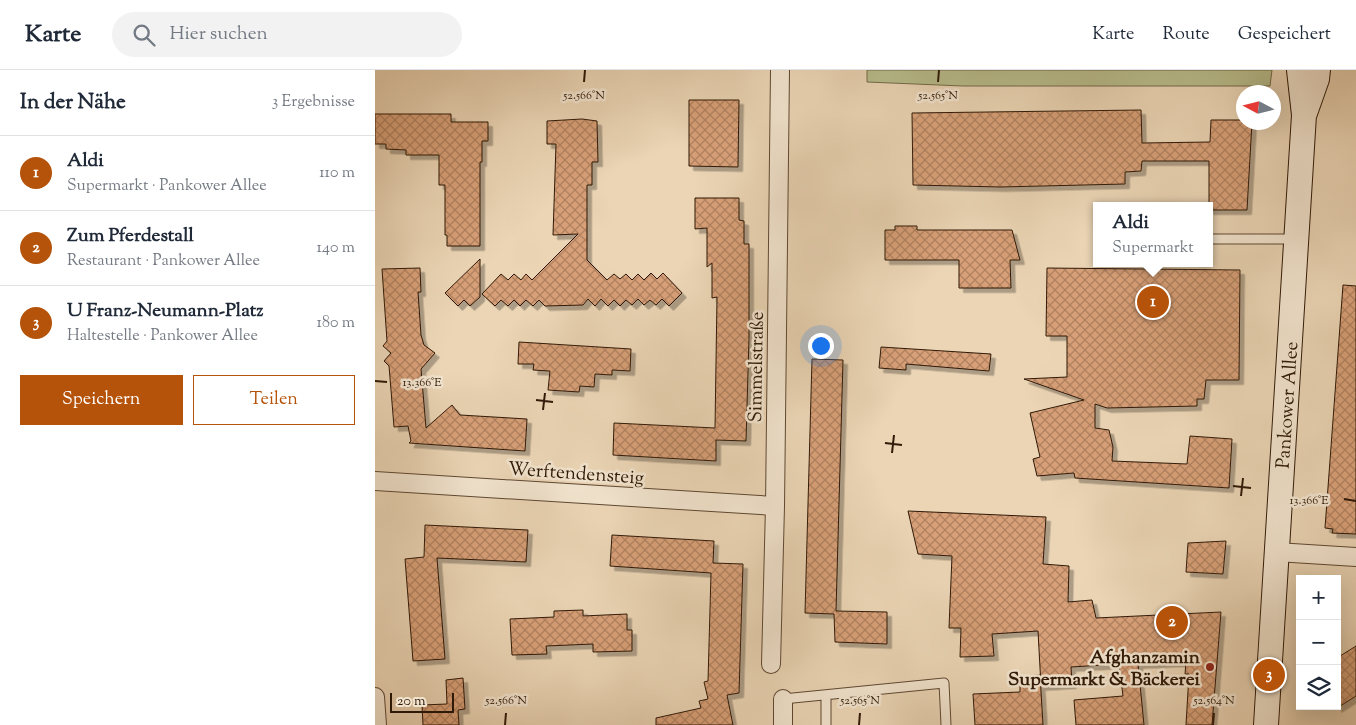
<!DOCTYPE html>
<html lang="de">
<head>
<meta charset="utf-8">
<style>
  body { margin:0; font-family:"Sorts Mill Goudy",serif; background:#f2f2f3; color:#1f2937 }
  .controls { position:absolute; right:15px; bottom:15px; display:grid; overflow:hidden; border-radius:0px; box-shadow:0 5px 20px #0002 }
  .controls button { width:45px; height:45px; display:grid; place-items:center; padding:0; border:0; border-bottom:1px solid #e0e1e3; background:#fff; color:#1f2937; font:25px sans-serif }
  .compass { position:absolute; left:861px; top:15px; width:45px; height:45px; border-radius:50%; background:#fff; box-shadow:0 5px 20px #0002; rotate:277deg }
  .scale { position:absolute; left:15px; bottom:12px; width:64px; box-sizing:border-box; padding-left:5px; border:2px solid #2f1907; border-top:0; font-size:14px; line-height:18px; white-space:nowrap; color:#2f1907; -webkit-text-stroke:4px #f2e4cf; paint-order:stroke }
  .you { position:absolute; left:445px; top:275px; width:18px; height:18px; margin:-12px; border:4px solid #fff; border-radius:50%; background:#1a73e8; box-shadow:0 0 0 8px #1a73e833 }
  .badge { display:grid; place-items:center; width:32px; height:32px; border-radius:50%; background:#b45309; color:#fff; font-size:16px; font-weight:700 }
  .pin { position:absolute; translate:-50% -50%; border:2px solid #fff; box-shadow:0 1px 5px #0006 }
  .popup { position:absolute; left:718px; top:132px; width:120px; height:65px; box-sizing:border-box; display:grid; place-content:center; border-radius:0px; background:#fff; filter:drop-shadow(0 1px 4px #0005); font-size:16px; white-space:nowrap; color:#747a83 }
  .popup b { font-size:19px; color:#1f2937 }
  .popup::after { content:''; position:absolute; left:50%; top:100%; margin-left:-10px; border:10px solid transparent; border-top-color:#fff }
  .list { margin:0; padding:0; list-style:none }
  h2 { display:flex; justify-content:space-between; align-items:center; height:65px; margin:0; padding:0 20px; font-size:21px }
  h2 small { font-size:16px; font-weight:400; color:#747a83 }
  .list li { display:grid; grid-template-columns:32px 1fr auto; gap:15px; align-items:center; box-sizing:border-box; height:75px; padding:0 20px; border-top:1px solid #e0e1e3 }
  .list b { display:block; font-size:19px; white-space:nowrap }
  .list p { margin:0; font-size:16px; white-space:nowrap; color:#747a83 }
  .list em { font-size:16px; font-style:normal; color:#747a83 }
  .actions { display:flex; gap:10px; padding:15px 20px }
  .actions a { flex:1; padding:11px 0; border:1px solid #b45309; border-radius:0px; text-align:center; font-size:18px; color:#b45309 }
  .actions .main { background:#b45309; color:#fff }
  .icon { flex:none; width:28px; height:28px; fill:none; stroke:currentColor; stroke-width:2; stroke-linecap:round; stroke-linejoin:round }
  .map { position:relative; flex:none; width:981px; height:655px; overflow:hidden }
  header { display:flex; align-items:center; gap:30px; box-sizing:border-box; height:70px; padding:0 25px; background:#fff; border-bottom:1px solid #e0e1e3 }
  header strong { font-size:24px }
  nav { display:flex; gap:28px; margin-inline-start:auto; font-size:18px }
  .search { width:350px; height:45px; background:#f2f2f3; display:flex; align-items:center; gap:12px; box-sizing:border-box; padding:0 18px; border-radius:28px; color:#747a83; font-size:19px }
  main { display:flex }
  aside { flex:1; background:#fff }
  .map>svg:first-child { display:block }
  .garden { fill:#b8bd8d; stroke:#746b4a }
  .building { fill:url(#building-cross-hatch); stroke:#2f1907; filter:url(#shadow) }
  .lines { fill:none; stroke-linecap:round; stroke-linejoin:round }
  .lane-casing { stroke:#5e4832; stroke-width:11 }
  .street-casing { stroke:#5e4832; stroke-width:20 }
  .secondary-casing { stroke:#2f1907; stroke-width:26 }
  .lane { stroke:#f2e4cf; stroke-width:9 }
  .street { stroke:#f2e4cf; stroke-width:18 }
  .secondary { stroke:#f2e4cf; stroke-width:24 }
  .ticks { fill:none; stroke:#2f1907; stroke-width:2 }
  .poi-dot { fill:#8f2418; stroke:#f2e4cf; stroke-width:2 }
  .labels { text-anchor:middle; stroke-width:5; stroke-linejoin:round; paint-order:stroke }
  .street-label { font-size:19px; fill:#2f1907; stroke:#f2e4cf }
  .poi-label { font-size:19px; font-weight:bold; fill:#2f1907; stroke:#f2e4cf; text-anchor:end }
  .ticks-label { font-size:12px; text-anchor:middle; fill:#2f1907; stroke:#f2e4cf; stroke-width:5; stroke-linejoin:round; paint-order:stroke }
</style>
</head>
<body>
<header>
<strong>Karte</strong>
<div class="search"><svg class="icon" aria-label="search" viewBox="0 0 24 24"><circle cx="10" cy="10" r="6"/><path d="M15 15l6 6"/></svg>Hier suchen</div>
<nav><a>Karte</a><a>Route</a><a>Gespeichert</a></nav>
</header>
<main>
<aside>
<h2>In der Nähe<small>3 Ergebnisse</small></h2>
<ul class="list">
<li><span class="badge">1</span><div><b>Aldi</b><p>Supermarkt · Pankower Allee</p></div><em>110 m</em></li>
<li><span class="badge">2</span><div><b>Zum Pferdestall</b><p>Restaurant · Pankower Allee</p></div><em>140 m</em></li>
<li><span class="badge">3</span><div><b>U Franz-Neumann-Platz</b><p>Haltestelle · Pankower Allee</p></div><em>180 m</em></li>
</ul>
<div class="actions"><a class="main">Speichern</a><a>Teilen</a></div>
</aside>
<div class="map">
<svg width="981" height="655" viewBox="0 0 981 655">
  <defs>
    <pattern id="building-cross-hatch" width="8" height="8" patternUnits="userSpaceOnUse" patternTransform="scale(1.25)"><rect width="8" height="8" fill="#d8a078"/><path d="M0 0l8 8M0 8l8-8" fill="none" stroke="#b08260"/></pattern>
    <filter id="shadow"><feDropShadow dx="4.5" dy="4.5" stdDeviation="0" flood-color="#0004"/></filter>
  </defs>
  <rect width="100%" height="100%" fill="#ebd5b5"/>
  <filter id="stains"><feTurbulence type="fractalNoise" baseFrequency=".004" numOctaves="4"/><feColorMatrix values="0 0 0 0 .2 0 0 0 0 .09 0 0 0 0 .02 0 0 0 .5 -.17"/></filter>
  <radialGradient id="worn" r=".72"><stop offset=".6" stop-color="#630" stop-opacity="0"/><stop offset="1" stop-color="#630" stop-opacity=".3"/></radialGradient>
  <!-- garden -->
  <path class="garden" d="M492,0h405l-2,16h-307l-96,-4z"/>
  <!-- building -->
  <path class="building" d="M314,30h50l-1,67 -49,-1z
    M766,40l1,33 68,-1 1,-22h32v2h9l-5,88h-38v-49h-67l-1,10 -16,1v12l-124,3 -88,-2 -1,-72z
    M0,44h76v8h37v19h-6v21h-2v84h-33v-11h-2v-50h-6v-30h-33v-5l-20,-1v-5h-11z
    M207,49l15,2 1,41h-6v23h-5v75l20,20 7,-6 6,5 6,-5 6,6 6,-6 6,6 7,-7 6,6 6,-6 19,20 -13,13 -7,-7 -6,6 -6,-5 -6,5 -6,-6 -6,6 -6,-5 -6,6 -6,-6 -6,6 -7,-7 -6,7 -7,-7 -5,6 -38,1 -6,-6 -6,6 -7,-6 -6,6 -6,-6 -6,6 -7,-6 -6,6 -13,-12 19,-20 7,6 6,-6 7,6 5,-6 6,6 46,-46 -25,1 3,-91h-9v-23z
    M320,128h44v22l5,1v23h5v94l-3,103 -30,-1v21l-103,-6 1,-32 101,5 2,-131 -5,1v-35l-5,4v-39l-12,1z
    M520,156h22v4h95l8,30h-10l1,28h-52v-28h-74v-30h10z
    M105,189v38l-10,9 -6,-6 -6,6 -13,-13z
    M45,198l1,24h-3l3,43 3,10 11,8 -14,16 5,59 26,-23 8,10 67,4 -2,32 -116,-8 2,-2 -3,-15 -14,1 -5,-61 -5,-5 7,-8 -8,-7 4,-5 -5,-72z
    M672,198l193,2 -1,110h-33l-2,19h-7v7l-90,2 -12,-4v24l14,2 4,17 -1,14 75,3 3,-28 42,3 -3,49 -154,-10 -1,-5 -37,3 -4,-17 7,-2 -10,-44 54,-13 -60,-21 43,-2v-41h-21z
    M968,215l13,1v248l-24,-1 1,-4 -8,-1z
    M144,272l112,7 -1,22 -18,-1v5l-17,-1 -1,13 -14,-1 -1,6 -31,-2 2,-19 -17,-1 1,-6h-16z
    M506,277l110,7 -2,17 -83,-7v6l-27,-2z
    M437,289l31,1 -7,251 51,1v32l-52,-2 -1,-28 -29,-1z
    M533,441l138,6 -3,47 26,2 -1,36 24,-2 4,18 125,-6 -9,113h-26l3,-51h-4l1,-12 -48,2 6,61h-68l-2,-25 49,-4 -4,-32 -48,3 1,17 -31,2 -3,-55 -46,3 2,22 -34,1 1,-29h-12l3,-72 -34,-2z
    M50,455l103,5 -2,32 -89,-4 8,101 -32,2 -8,-102 19,-2z
    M237,465l102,6 -1,22 30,1 -4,129 -12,2 6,30h-77v-7l45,-10 -2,-7 9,-2 -4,-17 4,-1 3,-108 -101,-7z
    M851,471l-3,33 -37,-2 2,-29z
    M208,540v6l44,-2v16h5v21l-39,1v-8l-47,2 1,8 -35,1 -2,-36 44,-2v-6z
    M981,576v50l-19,12v-50z
    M665,605l3,50h-68l-2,-31 47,-2v-16z
    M88,608l2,31 -7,1 1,15h-36l-1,-20 25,-1 -1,-24z"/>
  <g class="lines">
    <defs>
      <path id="lane" d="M834,169h87
        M451,626v29
        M408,629l161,-16 2,42"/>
      <path id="street" d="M0,411l400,25
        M901,482l80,5
        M396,594l4,-158 5,-436
        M0,627l2,28
        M408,655v-26"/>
      <path id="secondary" d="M930,43l12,-34 1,-9
        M891,655l38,-610 -5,-45"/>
    </defs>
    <!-- lane casing -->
    <use href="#lane" class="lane-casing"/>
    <!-- street casing -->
    <use href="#street" class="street-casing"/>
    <!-- secondary casing -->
    <use href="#secondary" class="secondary-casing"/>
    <!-- lane -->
    <use href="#lane" class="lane"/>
    <!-- street -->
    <use href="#street" class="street"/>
    <!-- secondary -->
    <use href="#secondary" class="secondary"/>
  </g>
  <!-- ticks -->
  <path class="ticks" d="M209,12l1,-12M563,12l1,-12M0,311l12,1M161,330l17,2M168,340l2,-17M510,373l17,2M517,383l2,-18M858,416l18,2M866,426l2,-18M969,429l12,2M130,655l1,-12M484,655l1,-12M838,655l1,-12"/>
  <!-- markers -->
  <circle class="poi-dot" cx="835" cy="597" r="5"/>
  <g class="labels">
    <!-- street labels -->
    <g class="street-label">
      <text transform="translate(380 297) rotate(-89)" y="7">Simmelstraße</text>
      <text transform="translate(911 335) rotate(-86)" y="7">Pankower Allee</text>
      <text transform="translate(201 402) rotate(4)" y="7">Werftendensteig</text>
    </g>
    <!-- poi labels -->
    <g class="poi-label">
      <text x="825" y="593">Afghanzamin<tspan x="825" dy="22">Supermarkt &amp; Bäckerei</tspan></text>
    </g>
  </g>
  <g class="ticks-label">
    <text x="209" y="29">52.566°N</text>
    <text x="563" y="29">52.565°N</text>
    <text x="47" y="316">13.366°E</text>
    <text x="934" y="434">13.366°E</text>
    <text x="131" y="634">52.566°N</text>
    <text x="485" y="634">52.565°N</text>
    <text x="839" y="634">52.564°N</text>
  </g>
  <rect width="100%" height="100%" filter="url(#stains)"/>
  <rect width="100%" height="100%" fill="url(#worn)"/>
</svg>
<div class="controls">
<button>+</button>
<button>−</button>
<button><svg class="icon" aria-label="layers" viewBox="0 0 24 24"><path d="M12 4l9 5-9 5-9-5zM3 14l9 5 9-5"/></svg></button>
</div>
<svg class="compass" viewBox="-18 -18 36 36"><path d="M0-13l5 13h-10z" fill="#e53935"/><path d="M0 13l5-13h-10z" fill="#747a83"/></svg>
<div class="scale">20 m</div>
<div class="you"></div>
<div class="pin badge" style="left:778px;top:232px">1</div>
<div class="popup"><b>Aldi</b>Supermarkt</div>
<div class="pin badge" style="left:797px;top:552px">2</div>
<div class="pin badge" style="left:894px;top:605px">3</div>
</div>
</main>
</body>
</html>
